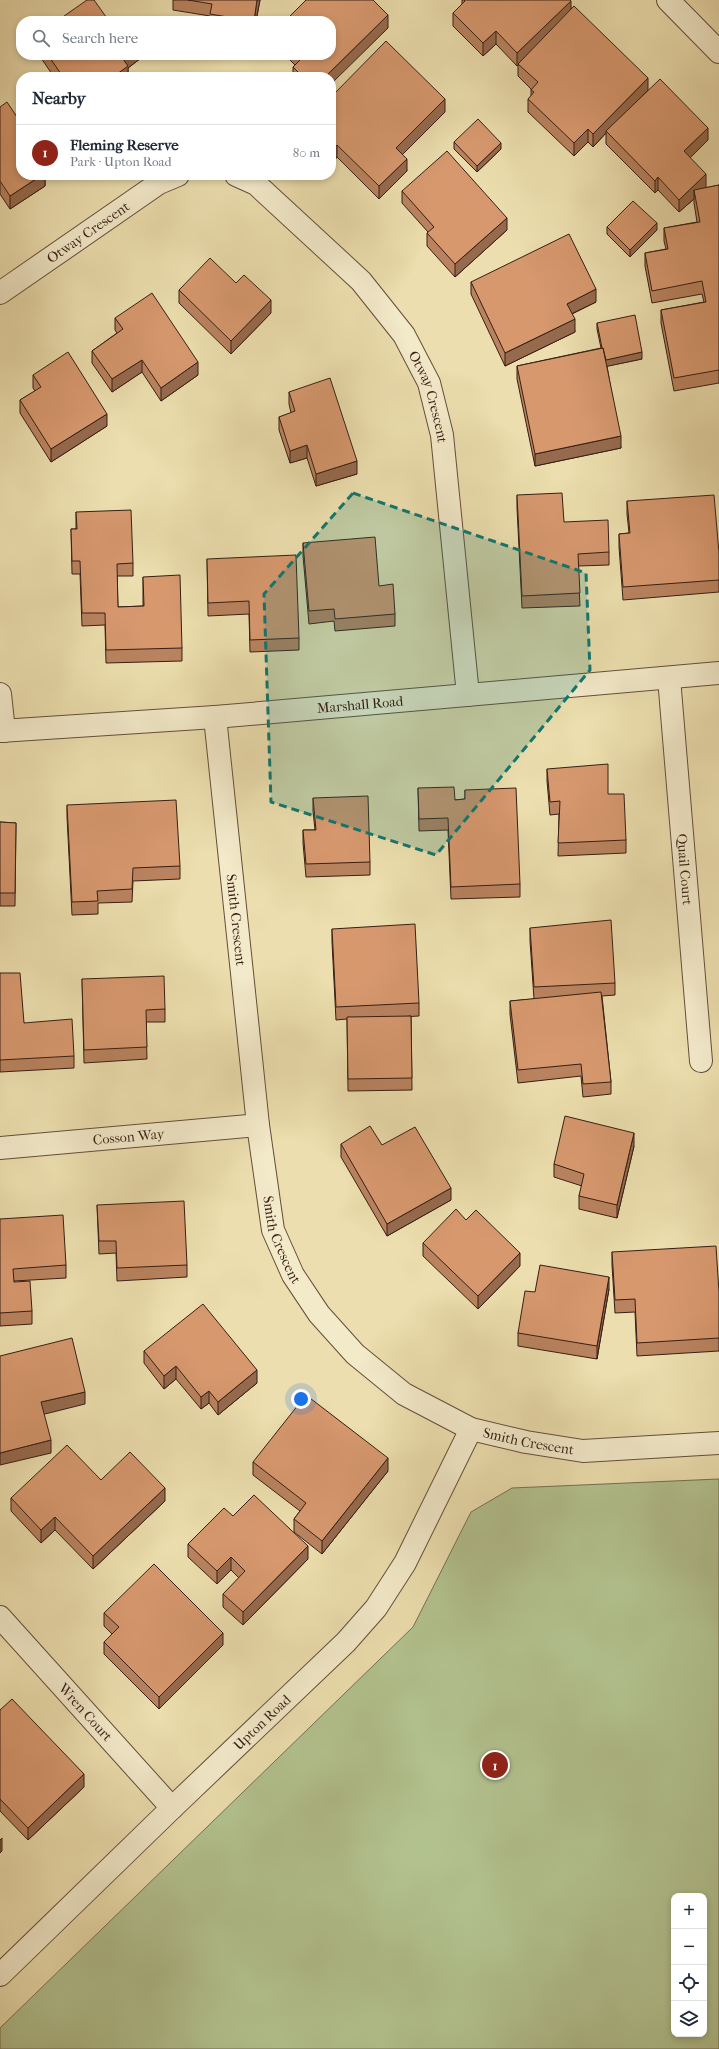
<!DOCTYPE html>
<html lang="en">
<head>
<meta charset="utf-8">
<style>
  body { margin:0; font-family:"IM FELL French Canon",serif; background:#f6f6f7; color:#1f2937 }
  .controls { position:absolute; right:12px; bottom:12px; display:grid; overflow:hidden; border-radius:8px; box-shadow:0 2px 6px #0003 }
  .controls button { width:36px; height:36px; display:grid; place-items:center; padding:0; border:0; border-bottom:1px solid #e0e1e3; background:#fff; color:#1f2937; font:20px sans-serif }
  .you { position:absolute; left:301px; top:1399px; width:14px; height:14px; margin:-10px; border:3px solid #fff; border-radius:50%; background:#1a73e8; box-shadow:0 0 0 6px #1a73e833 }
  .badge { display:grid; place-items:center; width:26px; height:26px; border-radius:50%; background:#8f2418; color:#fff; font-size:13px; font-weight:700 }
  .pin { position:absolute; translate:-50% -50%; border:2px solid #fff; box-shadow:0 1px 4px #0006 }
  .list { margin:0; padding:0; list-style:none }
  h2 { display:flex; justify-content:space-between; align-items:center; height:52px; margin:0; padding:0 16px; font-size:17px }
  h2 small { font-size:13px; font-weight:400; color:#747a83 }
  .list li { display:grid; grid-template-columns:26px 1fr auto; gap:12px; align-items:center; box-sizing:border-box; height:56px; padding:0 16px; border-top:1px solid #e0e1e3 }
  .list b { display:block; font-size:15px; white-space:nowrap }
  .list p { margin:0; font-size:13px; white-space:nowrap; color:#747a83 }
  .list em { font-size:13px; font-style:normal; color:#747a83 }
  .icon { flex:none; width:22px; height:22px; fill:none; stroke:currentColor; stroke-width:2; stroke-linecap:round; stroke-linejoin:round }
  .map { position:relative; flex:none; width:719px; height:2049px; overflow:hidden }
  .search { position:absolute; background:#fff; box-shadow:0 2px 6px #0003; left:16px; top:16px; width:320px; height:44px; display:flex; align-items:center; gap:10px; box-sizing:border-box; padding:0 14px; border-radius:16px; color:#747a83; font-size:15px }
  .panel { position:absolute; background:#fff; box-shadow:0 2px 6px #0003; left:16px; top:72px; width:320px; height:108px; border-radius:16px }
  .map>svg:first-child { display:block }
  .green { fill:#b2c28f; stroke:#747052; fill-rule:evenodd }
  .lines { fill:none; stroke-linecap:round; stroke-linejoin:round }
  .street-casing { stroke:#644e3b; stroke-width:24 }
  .street { stroke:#f3eaca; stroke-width:22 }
  .wall { fill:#b9835f; stroke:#361e15 }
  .shaded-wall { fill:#966a4d; stroke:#361e15 }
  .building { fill:#d7986e; stroke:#361e15 }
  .marked { fill:#0f766e; fill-opacity:0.2; stroke:#0f766e; stroke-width:3; stroke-dasharray:8 5; stroke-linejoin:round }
  .labels { text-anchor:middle; stroke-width:4; stroke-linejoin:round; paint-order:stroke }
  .street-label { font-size:14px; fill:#361e15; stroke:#f3eaca }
</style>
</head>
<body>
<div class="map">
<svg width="719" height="2049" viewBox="0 0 719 2049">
  <rect width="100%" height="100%" fill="#ecdeae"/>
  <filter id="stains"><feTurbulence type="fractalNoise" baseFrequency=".005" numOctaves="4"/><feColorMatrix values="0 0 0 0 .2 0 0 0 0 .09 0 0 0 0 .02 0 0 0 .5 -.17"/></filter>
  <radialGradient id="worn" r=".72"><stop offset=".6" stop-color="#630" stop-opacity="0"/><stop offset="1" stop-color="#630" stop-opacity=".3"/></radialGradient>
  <!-- green -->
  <path class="green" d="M719,1479v570h-719v-21l413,-401 58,-115 41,-24zM674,1896h30v138h-30z"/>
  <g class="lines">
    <defs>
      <g id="street">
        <path d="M668,0l51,52"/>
        <path id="s1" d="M236,175l20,9 105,97 43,54 25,48 13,52 26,260"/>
        <path id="s2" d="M0,293l159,-110 19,-8"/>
        <path id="s3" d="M669,678l32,383"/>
        <path d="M0,694l4,37"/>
        <path id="s4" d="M215,717l43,408 15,105 20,45 26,39 36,40 49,40 67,35 55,13 57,9 136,-8"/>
        <path id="s5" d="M0,731l215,-14 504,-44"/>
        <path id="s6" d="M0,1148l258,-23"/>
        <path id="s7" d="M0,1617l172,191"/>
        <path id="s8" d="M0,1975l172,-167 174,-166 30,-34 29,-45 66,-134"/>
      </g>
    </defs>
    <!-- street casing -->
    <use href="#street" class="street-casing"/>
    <!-- street -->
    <use href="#street" class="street"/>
  </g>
  <!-- wall -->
  <path class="wall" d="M173,0h87l-4,21h-46v-5l-37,-6z
    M462,0h108l1,10 77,80 -7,8 67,42 -18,18 16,29 -1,1 14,-3v198l-45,8 -13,-68v-13l43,-8 -2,-8 -50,9 -7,-37v-13l21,-4 -2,-8v-13l33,-6 -3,-19v-4l-15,13 -21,-22 -3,3 -49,-49v-11l-13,14 -5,-5 -14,14 -46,-44v-13l3,-3v-7l-13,-13v-12l-1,2 -21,-22 -13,12 -30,-30v-13l9,-9z
    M388,28l-57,49h-38v-10l2,-2 -10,-10h46z
    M39,55h102v3l-13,10v9h-74z
    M331,97l114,15 -43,42 5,17 -28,28 -42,-42 -5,6 -1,-1z
    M0,107l45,68v11l-35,23 -10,-15z
    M454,142l47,7 -24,23 -23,-23z
    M402,191l105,39 -52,47 -28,-31v-13l1,-1 -26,-29z
    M607,227l50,3 -27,27 -23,-23z
    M471,282l125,20 -24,12 3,18 -70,34 -34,-72z
    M236,283l35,30 -40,41 -52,-51v-13z
    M115,318l83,57 -37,26 -19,-29 -30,20 -20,-29v-12l25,-18 -2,-3z
    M597,323l45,36 -35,7 14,82 -86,18 -18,-87v-13l84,-18 -4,-19z
    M33,375l74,51 -56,36 -31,-49v-13l15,-9 -2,-3z
    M289,392l68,82 -41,12 -9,-28 -17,5 -11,-33v-13l12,-4 -2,-9z
    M517,495l47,27 45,30v13l-31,1 2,40 -58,2 -5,-100z
    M627,501l92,52v39l-96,8 -4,-53v-13l10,-1 -2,-19z
    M76,512l57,51v13h-16l1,31 25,-1v-29l39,71v13l-76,2 -1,-38 -23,1 -2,-52h-8l-1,-45h5z
    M303,543l76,43 16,28v12l-60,5 -1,-10 -25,3 -6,-68z
    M207,559l92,79v12l-49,2 -1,-38 -41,2z
    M547,769l61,25 18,46v13l-68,3 1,-42 -9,1 -3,-34z
    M418,788l37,12 10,-1v-9l55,94v13l-69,2 -3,-69 -29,1z
    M313,798l57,64v13l-64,2 -3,-34v-13h12l-2,-19z
    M67,805l113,61v13l-47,2 -1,21 -34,1v11l-26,1 -5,-98z
    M0,822l16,1 -1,83h-15z
    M530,928l85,55v12l-13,1 9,86v12l-28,3 -2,-21 -63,7 -8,-69v-13l24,-2 -4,-58z
    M332,929l87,74v13l-18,1 10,-1 1,74 -64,1 -1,-72 -11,1 -4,-78z
    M0,973l24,50 50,33v12l-74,4z
    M82,979l83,30v13h-19l1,37 -63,4z
    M341,1144l41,1 69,55 -64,36 -46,-79z
    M634,1146l-17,72 -38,-9v-13l3,-10 -28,-9v-13z
    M97,1205l90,60v12l-70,4 -1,-28 -17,1z
    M0,1219l66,46v13l-52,3 18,30v13l-32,2z
    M423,1243l97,23 -42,43 -55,-53z
    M612,1252l107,40v59l-82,5 -2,-44 -20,1 -3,-48z
    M609,1289l-12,70 -79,-13v-13l17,-41z
    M144,1351l113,32 -39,32 -9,-12 -8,6 -25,-30 -12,10 -20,-26z
    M253,1462l135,9 -66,83 -28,-22v-13l6,-8 -47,-36z
    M101,1480l64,21 -72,68 -38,-39 -14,13 -30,-32v-13z
    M233,1516l75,43 -65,66 -20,-18v-13l16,-16 -8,-8 -14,14 -29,-27v-13z
    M104,1613l119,32 -64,64 -55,-55v-12l8,-8 -8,-8z
    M0,1710l84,77 -56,53 -28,-29z"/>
  <!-- shaded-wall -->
  <path class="shaded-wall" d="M257,0h3l-4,21h-2z
    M571,1v12l-54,53v-13z
    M388,15v13l-57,56v-7h-6z
    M496,31v13l-13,12v-13z
    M128,55h13v3l-13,10v9h-15l10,-18z
    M648,78v12l-41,42 -1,-1v2l-13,14v-13z
    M445,99v13l-49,49v-13z
    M708,128v12l-24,24v-13z
    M588,129v13l-14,14v-13z
    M501,143v6l-24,23v-6z
    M337,145v12l-5,6v-13z
    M407,159v12l-28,28v-13z
    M706,174v13l-11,10 -1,-7v9l-15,13v-12z
    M42,175h3v11l-35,23v-13z
    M658,177v13l-3,3v-12z
    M507,218v12l-52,47v-13z
    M657,223v7l-27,27v-7z
    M596,289v13l-29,14v-12z
    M271,300v13l-40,41v-13z
    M575,319v13l-70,34v-13z
    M642,352v7l-38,8v-7z
    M142,360v12l-30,20v-13z
    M198,362v13l-37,26v-13z
    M107,414v12l-56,36v-13z
    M621,436v12l-86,18v-12z
    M307,445v13l-17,5v-12z
    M357,461v13l-41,12v-12z
    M634,1133v13l-17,72v-13z
    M451,1188v12l-64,36v-12z
    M520,1253v13l-42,43v-13z
    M609,1277v12l-12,70v-13z
    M176,1366v13l-12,10v-13z
    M257,1370v13l-39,32v-13z
    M209,1391v12l-8,6v-12z
    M85,1392v12l-44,11v-13z
    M51,1440v13l-51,12v-12z
    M388,1458v13l-66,83v-13z
    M165,1488v13l-72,68v-13z
    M55,1517v13l-14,13v-13z
    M308,1546v13l-65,66v-13z
    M231,1557v13l-14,14v-13z
    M223,1633v12l-64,64v-12z
    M84,1774v13l-56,53v-12z
    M2,1838v13l-2,2v-13z"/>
  <!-- building -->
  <path class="building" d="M87,0h7l15,21h-52z
    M188,0h69l-3,21h-3l-41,-7 2,-10z
    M306,0h67l15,15 -63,62h-22l-10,-10 8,-8 -4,-4h34v-34h-46z
    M464,0h106l1,1 -54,52 -21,-22 -13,12 -30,-30 12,-12z
    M574,6l74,72 -55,56 -5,-5 -14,14 -46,-44 6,-7 -3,-2 7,-8 -20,-18z
    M122,19l2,2h-5z
    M386,41l59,58 -49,49 11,11 -28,27 -42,-41 -5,5h-1v-53z
    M48,55h80l-5,4 5,7 -15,11h-11l-1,-2 -3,2h-35z
    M660,79l48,49 -24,23 22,23 -27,26 -21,-23 -3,4 -49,-50z
    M7,102l14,21v52h21l-32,21 -10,-15v-74z
    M478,119l23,24 -24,23 -23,-24z
    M447,151l60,67 -52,46 -28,-31 7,-6 -32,-36z
    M719,185v185l-45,8 -13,-68 45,-8 -4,-21 -50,10 -7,-38 23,-4 -4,-21 36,-6 -6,-32z
    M633,201l24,22 -27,27 -23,-23z
    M569,234l27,55 -29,15 8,15 -70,34 -34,-71z
    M210,258l26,25 8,-8 27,25 -40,41 -52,-51z
    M152,293l46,69 -37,26 -19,-28 -30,19 -20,-28 31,-22 -8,-11z
    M635,315l7,37 -36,8 -3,-12h-1l-5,-25z
    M603,348l18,88 -86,18 -18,-88z
    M68,352l39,62 -56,35 -31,-49 21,-13 -8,-12z
    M330,378l27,83 -41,13 -9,-29 -17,6 -11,-34 16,-6 -6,-19z
    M562,493l2,29 44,-2 1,32 -31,2 2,39 -58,3 -5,-101z
    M714,495l5,58v27l-96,7 -4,-53 11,-1 -3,-32z
    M131,510l2,53 -16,1 1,43 26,-1 -1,-29 37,-2 2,73 -76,2 -1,-37h-23l-2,-52h-8l-1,-32h6l-1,-17z
    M375,537l4,49 14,-2 2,30 -60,5 -1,-10 -25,2 -6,-68z
    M296,555l3,83 -49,2 -1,-39 -41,2 -1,-44z
    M608,764v30h16l2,46 -68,3 2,-42 -10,1 -3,-33z
    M454,787l1,13 10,-1v-9l51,-2 4,96 -69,3 -3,-69 -29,1 -1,-31z
    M368,796l2,66 -64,2 -3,-34h13l-3,-32z
    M176,800l4,66 -47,2 -1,21 -35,2 1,10 -26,1 -5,-97z
    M0,822l16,1 -1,70h-15z
    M611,920l4,63 -81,4 -4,-59z
    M415,924l4,79 -83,4 -4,-78z
    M0,973h20l4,50 48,-4 2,37 -74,4z
    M164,976l1,33 -19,1 1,37 -63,3 -2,-71z
    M601,992l10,90 -28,2 -2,-20 -63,6 -8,-69z
    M411,1016l1,62 -64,1 -1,-62z
    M565,1116l69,17 -17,72 -38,-9 5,-22 -30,-10z
    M370,1126l12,19 33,-18 36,61 -64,36 -46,-80z
    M184,1201l3,64 -70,3 -1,-27h-17l-2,-36z
    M456,1209l10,11 10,-10 44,43 -42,43 -55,-53z
    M63,1215l3,50 -53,4 1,13 16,-1 2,30 -32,2v-94z
    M716,1246l3,46v46l-82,5 -2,-44 -20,1 -3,-48z
    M540,1265l69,12 -12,69 -79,-13 7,-42 10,1z
    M203,1304l54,66 -39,32 -9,-11 -8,6 -25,-31 -12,10 -20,-25z
    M72,1338l13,54 -44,10 10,38 -51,13v-97z
    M306,1395l82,63 -66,83 -28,-22 12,-16 -53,-41z
    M67,1445l34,35 29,-28 35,36 -72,68 -38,-39 -14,13 -30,-32z
    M254,1495l54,51 -65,66 -20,-18 22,-23 -14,-14 -14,14 -29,-27 36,-36 9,8z
    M154,1564l69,69 -64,64 -55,-55 15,-15 -15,-14z
    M12,1699l72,75 -56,54 -28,-29v-89z"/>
  <!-- marked area -->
  <path class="marked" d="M353,493l233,80 4,97 -154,185 -165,-53 -7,-208z"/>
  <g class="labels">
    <!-- street labels -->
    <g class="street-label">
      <text dy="5" stroke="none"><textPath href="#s2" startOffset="107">Otway Crescent</textPath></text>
      <text dy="5" stroke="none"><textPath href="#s1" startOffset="301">Otway Crescent</textPath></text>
      <text dy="5" stroke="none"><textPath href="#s5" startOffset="361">Marshall Road</textPath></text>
      <text dy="5" stroke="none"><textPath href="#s3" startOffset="192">Quail Court</textPath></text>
      <text dy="5" stroke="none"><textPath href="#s4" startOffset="204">Smith Crescent</textPath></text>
      <text dy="5" stroke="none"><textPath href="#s6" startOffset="129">Cosson Way</textPath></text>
      <text dy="5" stroke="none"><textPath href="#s4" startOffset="528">Smith Crescent</textPath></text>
      <text dy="5" stroke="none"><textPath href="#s4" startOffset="864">Smith Crescent</textPath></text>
      <text dy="5" stroke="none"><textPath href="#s7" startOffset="128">Wren Court</textPath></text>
      <text dy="5" stroke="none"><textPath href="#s8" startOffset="364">Upton Road</textPath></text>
    </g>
  </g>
  <rect width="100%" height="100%" filter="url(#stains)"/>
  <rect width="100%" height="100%" fill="url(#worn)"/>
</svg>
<div class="controls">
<button>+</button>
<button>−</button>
<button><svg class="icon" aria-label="locate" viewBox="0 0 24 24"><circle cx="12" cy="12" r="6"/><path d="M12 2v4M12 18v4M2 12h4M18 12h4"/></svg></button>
<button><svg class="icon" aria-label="layers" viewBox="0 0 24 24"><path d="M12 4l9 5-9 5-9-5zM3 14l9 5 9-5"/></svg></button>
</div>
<div class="you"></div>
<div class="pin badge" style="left:495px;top:1765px">1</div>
<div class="search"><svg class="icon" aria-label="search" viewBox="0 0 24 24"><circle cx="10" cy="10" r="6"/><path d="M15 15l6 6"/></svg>Search here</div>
<section class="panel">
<h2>Nearby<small></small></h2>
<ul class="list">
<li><span class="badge">1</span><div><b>Fleming Reserve</b><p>Park · Upton Road</p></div><em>80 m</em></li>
</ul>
</section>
</div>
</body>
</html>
